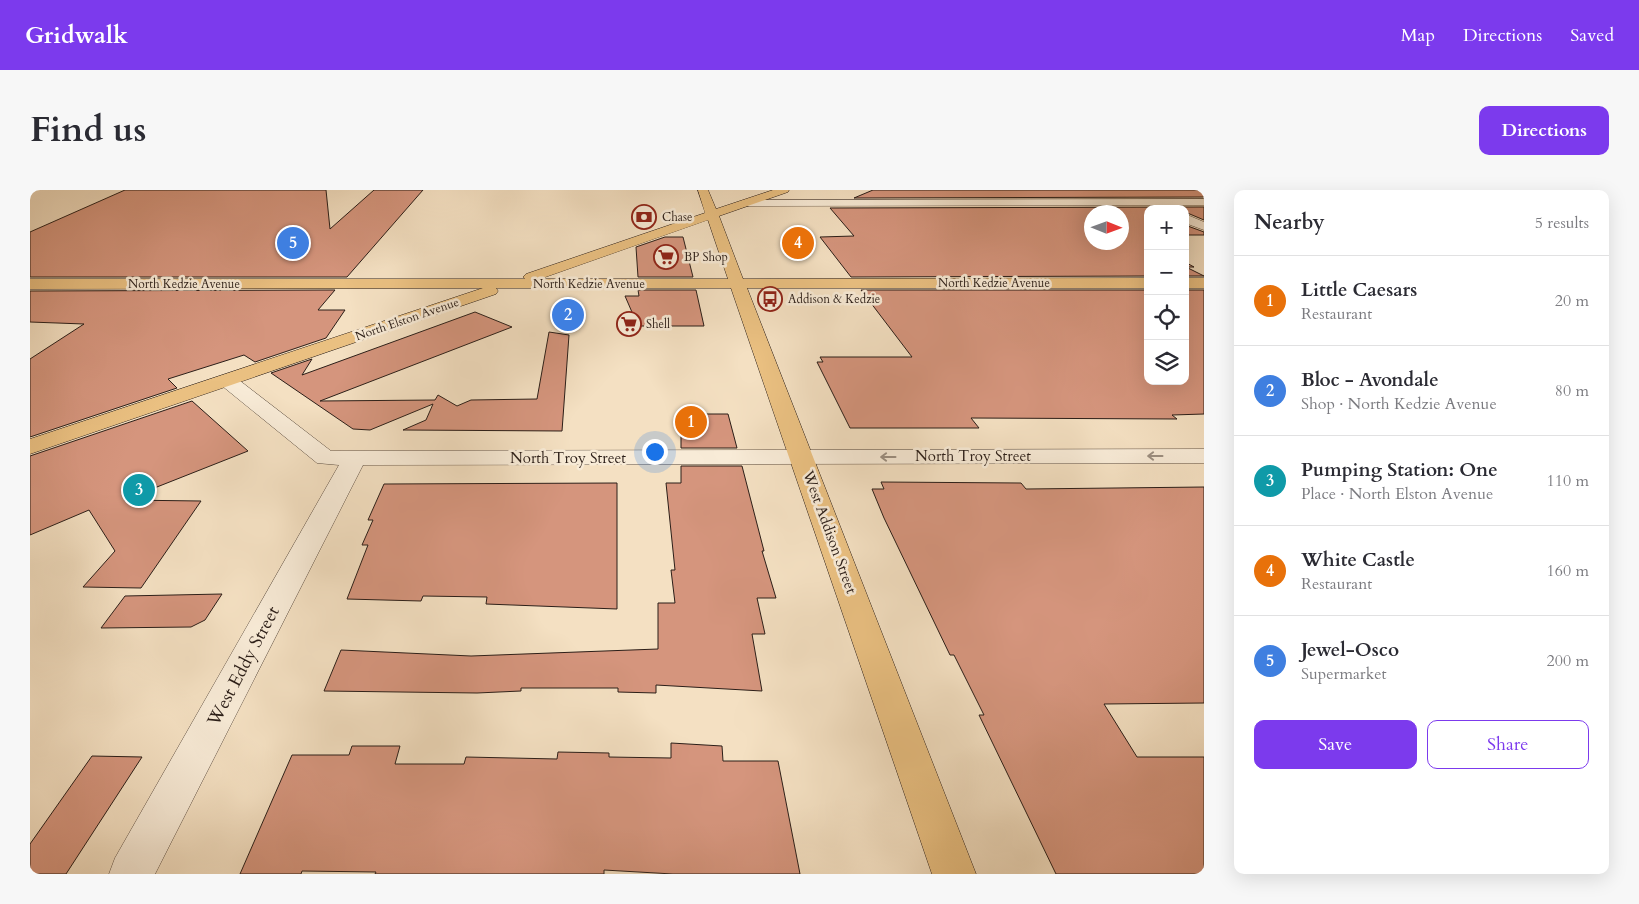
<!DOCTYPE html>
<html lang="en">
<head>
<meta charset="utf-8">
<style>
  body { margin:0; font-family:Cardo,serif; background:#f7f7f7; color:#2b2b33 }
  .controls { position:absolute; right:15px; top:15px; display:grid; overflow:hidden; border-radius:10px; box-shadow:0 5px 20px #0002 }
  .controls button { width:45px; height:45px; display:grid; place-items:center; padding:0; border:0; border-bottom:1px solid #e1e1e2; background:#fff; color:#2b2b33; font:25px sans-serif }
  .compass { position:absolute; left:1054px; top:15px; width:45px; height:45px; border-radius:50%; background:#fff; box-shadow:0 5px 20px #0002; rotate:91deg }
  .you { position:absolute; left:624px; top:261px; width:18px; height:18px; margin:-12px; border:4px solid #fff; border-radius:50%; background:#1a73e8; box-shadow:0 0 0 8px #1a73e833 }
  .badge { display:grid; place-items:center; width:32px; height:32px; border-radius:50%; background:#7c3aed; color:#fff; font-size:16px; font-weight:700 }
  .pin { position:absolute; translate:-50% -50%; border:2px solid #fff; box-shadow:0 1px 5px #0006 }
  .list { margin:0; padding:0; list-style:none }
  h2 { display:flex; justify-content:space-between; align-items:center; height:65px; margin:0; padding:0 20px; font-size:21px }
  h2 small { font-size:16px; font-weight:400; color:#7c7c81 }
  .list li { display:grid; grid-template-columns:32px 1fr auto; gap:15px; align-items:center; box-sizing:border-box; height:90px; padding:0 20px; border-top:1px solid #e1e1e2 }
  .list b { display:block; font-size:19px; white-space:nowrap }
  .list p { margin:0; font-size:16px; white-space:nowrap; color:#7c7c81 }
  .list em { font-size:16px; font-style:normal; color:#7c7c81 }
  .actions { display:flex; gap:10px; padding:15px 20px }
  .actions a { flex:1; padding:11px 0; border:1px solid #7c3aed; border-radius:10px; text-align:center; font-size:18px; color:#7c3aed }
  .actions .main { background:#7c3aed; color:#fff }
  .icon { flex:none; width:28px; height:28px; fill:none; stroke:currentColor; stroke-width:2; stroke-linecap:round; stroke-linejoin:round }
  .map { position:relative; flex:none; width:1174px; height:684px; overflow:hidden; border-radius:10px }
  header { display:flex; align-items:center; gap:30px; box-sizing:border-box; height:70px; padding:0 25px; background:#7c3aed; color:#fff }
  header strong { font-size:24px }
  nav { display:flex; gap:28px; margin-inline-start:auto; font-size:18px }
  .intro { display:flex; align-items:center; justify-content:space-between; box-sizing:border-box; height:120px; padding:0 30px }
  h1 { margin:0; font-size:35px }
  .button { padding:12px 22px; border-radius:10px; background:#7c3aed; color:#fff; font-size:18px; font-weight:700 }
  main { display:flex; gap:30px; padding:0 30px }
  aside { flex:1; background:#fff; border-radius:10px; box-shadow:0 5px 20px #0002 }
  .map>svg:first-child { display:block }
  .building { fill:#d5957d; stroke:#2b1e18; fill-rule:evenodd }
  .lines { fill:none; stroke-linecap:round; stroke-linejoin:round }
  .minor-casing { stroke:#5d4e42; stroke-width:1 }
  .major-casing { stroke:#2b1e18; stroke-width:1 }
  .minor { fill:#f8ebd7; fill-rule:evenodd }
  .major { fill:#eac081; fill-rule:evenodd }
  .oneway { stroke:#9c8f81 }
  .labels { text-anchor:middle; stroke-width:5; stroke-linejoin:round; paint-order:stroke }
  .far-poi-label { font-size:12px; fill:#2b1e18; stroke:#f8ebd7; text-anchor:start }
  .far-street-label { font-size:12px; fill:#2b1e18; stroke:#f8ebd7 }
  .street-label { font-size:15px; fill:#2b1e18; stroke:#f8ebd7 }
  .near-street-label { font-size:18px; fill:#2b1e18; stroke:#f8ebd7 }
</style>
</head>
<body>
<header>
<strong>Gridwalk</strong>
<nav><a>Map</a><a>Directions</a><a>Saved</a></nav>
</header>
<div class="intro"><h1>Find us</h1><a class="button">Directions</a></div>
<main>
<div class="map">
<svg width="1174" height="684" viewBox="0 0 1174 684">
  <rect width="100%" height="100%" fill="#f4e0c2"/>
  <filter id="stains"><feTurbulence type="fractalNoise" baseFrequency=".004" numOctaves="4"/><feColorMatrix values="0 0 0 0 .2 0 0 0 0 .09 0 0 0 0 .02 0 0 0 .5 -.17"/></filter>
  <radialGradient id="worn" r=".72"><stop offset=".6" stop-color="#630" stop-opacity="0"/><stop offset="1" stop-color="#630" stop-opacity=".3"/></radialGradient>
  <!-- building -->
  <path class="building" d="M95,0h201l4,39 44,-39h49l-76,87h-317v-45z
    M843,0h331v7l-350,1z
    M1174,17v13l-19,-8v-3h-37v67l-297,1 -31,-40 34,-1 -24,-28zM1062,22h30v30h-30z
    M1155,35l19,7v3h-19z
    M635,47h18l10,40h-55l-2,-30z
    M1155,72l9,5h-8l18,9h-19z
    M305,100l-17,20h27l-19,28 -71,24 -11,-7 -76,24 9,9 -147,49v-78l54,-35 -54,-2v-31z
    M608,100h58l8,36h-66l-13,-30h14z
    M831,100h287v91h37v-91h19v124l-32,1 5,4 -206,-1 8,10h-129l-33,-66h6l-3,-5h92z
    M445,122l37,15 -192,74 115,-1 3,-5 19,11 14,-6 66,-1 12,-67 20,3 -7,96 -159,-1 23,-10 7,-16 -63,26 -17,-1 -82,-56 41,-14 -10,16z
    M162,211l56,50 -124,49 77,1 -60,87 -58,-1 32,-36 -26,-41 -59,25v-79z
    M651,224h47l9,34h-56z
    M651,276h61l22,85h-2l14,47h-19l8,36h-13l10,57 -106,-6v8l-38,-1v-4h-97v3l-44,2 -153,-2 17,-41 130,6 187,-7v-46h17l-4,-33h4l-9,-87h15z
    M851,292l140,1 5,6 178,-2v216l-100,1 33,53h67v117h-148l-77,-159h5l-30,-60h-4l-66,-137 -12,-29h12z
    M587,293v126l-131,-5 1,-7 -64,-1 -2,5 -74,-2 21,-54h-6l11,-25h-5l16,-36z
    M192,404l-17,26 -14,7 -90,1 24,-32z
    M641,553l51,3 1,15h55l22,113h-127l-69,-4v4h-229l1,-2 -74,-1 -1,3h-61l52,-119h57l3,-9h48l-5,18h69l2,-7 91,2 1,-7 51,1v4l62,1z
    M62,566l50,1 -76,117h-36v-30z"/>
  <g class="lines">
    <defs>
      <path id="minor" d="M1174,9v6l-457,1 -6,-3 6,-3z
        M1155,24l19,8v8l-19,-7z
        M198,185l7,2 96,74 873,-2v14l-841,2 -208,409h-46l6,-16 224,-393 -22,-2 -96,-78 -3,-4 3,-4z"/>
      <path id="major" d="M668,0h10l8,19 57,-19h16l-1,2 -69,24 24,63 405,-1v10h-401l229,586h-44l-201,-586h-235l2,3 -2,3 -466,160v-15l453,-151 -453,1v-10h495l-2,-2 3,-3 179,-61zM678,30l20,59h-188z
        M1155,88h19v10h-19z"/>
    </defs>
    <!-- minor casing -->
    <use href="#minor" class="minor-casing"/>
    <!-- major casing -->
    <use href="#major" class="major-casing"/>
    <!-- minor -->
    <use href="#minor" class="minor"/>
    <!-- major -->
    <use href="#major" class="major"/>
  </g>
  <!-- one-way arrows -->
  <defs><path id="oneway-shaft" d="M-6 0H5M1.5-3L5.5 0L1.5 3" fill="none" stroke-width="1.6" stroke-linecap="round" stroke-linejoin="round" transform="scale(1.25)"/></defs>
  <g class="oneway">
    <use href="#oneway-shaft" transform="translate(1125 266) rotate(180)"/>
    <use href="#oneway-shaft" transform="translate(858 267) rotate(180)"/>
  </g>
  <!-- icons -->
  <defs>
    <symbol id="bank-ring" viewBox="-11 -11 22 22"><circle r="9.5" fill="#f8ebd7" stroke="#8f2418" stroke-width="1.5"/><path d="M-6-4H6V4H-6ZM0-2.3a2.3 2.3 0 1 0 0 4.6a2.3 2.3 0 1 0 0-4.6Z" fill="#8f2418"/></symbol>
    <symbol id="supermarket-ring" viewBox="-11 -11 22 22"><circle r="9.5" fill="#f8ebd7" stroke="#8f2418" stroke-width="1.5"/><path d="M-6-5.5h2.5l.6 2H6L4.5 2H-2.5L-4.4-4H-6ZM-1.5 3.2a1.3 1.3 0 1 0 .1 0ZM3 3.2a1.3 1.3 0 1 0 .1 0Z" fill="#8f2418"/></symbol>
    <symbol id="bus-ring" viewBox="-11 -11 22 22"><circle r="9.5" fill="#f8ebd7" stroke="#8f2418" stroke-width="1.5"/><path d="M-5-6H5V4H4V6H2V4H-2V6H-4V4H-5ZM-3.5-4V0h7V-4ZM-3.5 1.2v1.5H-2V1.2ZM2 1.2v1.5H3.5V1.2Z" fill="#8f2418"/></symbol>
  </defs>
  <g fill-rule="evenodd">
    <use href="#bank-ring" x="600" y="13" width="28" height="28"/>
    <use href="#supermarket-ring" x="622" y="53" width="28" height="28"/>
    <use href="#bus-ring" x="726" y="95" width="28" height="28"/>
    <use href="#supermarket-ring" x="585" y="120" width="28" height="28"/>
  </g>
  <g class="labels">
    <!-- far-poi labels -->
    <g class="far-poi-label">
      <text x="632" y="31">Chase</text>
      <text x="654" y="71">BP Shop</text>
      <text x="758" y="113">Addison &amp; Kedzie</text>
      <text x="616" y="138">Shell</text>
    </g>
    <!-- far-street labels -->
    <g class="far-street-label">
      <text x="964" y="97">North Kedzie Avenue</text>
      <text x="154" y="98">North Kedzie Avenue</text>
      <text x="559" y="98">North Kedzie Avenue</text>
      <text transform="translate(377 129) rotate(-19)" y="4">North Elston Avenue</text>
    </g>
    <!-- street labels -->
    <g class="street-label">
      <text x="943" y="271">North Troy Street</text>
      <text x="538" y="273">North Troy Street</text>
      <text transform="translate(800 342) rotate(70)" y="5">West Addison Street</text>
    </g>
    <!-- near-street labels -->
    <g class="near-street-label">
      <text transform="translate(213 476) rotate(-62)" y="6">West Eddy Street</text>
    </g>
  </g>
  <rect width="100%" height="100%" filter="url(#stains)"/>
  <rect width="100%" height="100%" fill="url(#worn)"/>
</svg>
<div class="controls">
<button>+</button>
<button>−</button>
<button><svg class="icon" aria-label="locate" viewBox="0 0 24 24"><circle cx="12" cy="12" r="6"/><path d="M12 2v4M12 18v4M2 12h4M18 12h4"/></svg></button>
<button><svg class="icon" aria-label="layers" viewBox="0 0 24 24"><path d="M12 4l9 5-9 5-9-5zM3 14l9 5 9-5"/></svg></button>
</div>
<svg class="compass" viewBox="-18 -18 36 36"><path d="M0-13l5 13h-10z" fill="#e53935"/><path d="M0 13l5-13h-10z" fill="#7c7c81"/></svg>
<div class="you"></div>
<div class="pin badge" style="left:661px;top:232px;background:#e8710a">1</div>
<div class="pin badge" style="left:538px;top:125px;background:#3f7fe0">2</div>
<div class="pin badge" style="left:109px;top:300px;background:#0f9aa8">3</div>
<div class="pin badge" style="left:768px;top:53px;background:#e8710a">4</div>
<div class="pin badge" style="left:263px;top:53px;background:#3f7fe0">5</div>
</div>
<aside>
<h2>Nearby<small>5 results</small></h2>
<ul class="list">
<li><span class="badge" style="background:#e8710a">1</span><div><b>Little Caesars</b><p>Restaurant</p></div><em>20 m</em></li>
<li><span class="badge" style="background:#3f7fe0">2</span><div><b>Bloc - Avondale</b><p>Shop · North Kedzie Avenue</p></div><em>80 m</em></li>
<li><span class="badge" style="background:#0f9aa8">3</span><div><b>Pumping Station: One</b><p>Place · North Elston Avenue</p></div><em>110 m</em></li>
<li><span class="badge" style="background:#e8710a">4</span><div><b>White Castle</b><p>Restaurant</p></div><em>160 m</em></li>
<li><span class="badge" style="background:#3f7fe0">5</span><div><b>Jewel-Osco</b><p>Supermarket</p></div><em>200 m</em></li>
</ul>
<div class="actions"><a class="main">Save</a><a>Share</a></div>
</aside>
</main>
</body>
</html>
